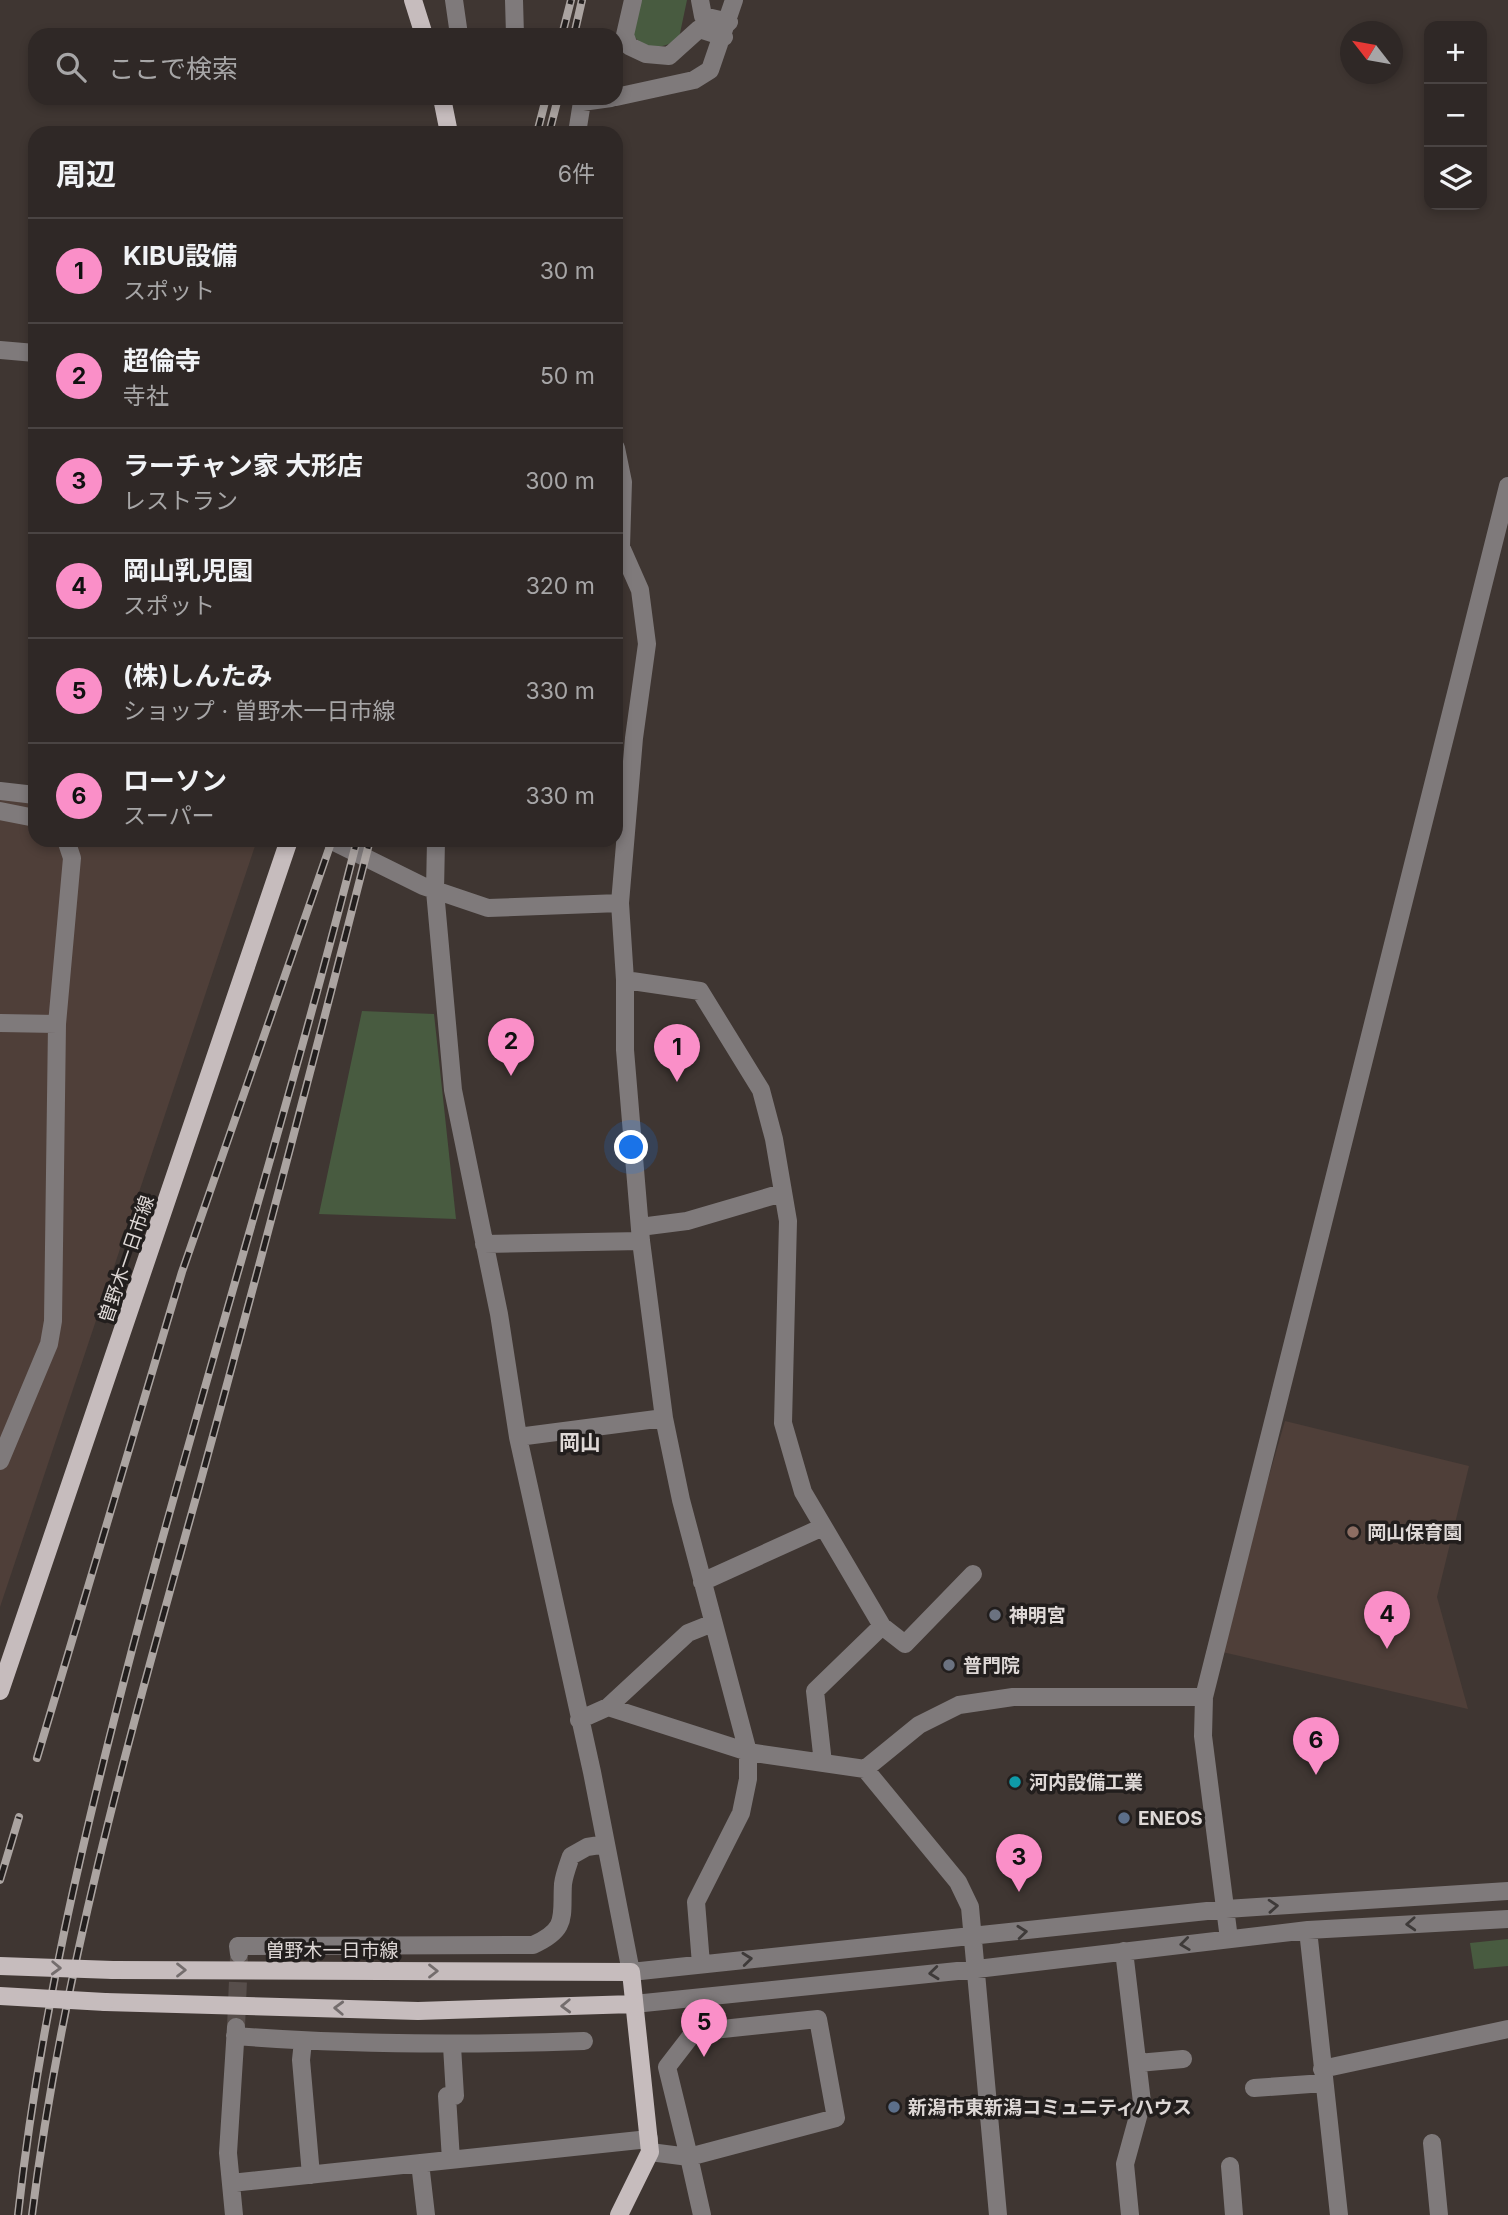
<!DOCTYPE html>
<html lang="ja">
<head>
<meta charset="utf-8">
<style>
  body { margin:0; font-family:Inter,"Noto Sans JP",sans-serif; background:#3b3432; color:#f1f3f6 }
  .controls { position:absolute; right:21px; top:21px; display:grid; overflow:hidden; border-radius:14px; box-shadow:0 4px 10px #0003 }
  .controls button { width:63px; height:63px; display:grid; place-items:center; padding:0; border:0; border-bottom:2px solid #4a4443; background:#2f2826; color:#f1f3f6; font:35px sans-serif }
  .compass { position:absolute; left:1340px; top:21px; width:63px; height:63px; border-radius:50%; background:#2f2826; box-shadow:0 4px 10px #0003; rotate:301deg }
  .you { position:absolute; left:632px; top:1148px; width:24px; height:24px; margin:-18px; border:5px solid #fff; border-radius:50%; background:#1a73e8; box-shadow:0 0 0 10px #1a73e833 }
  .badge { display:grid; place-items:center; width:46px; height:46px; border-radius:50%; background:#fa8fc8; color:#111; font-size:23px; font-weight:700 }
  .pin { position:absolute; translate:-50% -58px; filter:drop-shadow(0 2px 4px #0008) }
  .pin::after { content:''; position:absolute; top:37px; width:24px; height:21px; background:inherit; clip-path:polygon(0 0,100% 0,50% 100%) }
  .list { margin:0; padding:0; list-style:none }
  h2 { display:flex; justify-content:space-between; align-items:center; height:91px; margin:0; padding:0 28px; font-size:30px }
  h2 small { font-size:23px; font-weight:400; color:#a7a6a7 }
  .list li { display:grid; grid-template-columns:46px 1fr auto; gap:21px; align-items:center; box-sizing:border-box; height:105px; padding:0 28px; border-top:2px solid #4a4443 }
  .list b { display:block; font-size:26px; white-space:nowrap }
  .list p { margin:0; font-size:23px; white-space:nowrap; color:#a7a6a7 }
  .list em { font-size:23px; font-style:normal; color:#a7a6a7 }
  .icon { flex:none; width:38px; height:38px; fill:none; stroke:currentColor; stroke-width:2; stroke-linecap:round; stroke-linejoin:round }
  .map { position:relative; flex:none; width:1508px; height:2215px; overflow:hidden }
  .search { position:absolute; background:#2f2826; box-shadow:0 4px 10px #0003; left:28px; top:28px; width:595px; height:77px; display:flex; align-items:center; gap:18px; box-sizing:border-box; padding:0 24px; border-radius:21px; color:#a7a6a7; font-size:26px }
  .panel { position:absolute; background:#2f2826; box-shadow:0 4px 10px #0003; left:28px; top:126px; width:595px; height:721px; border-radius:21px }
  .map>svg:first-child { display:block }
  .built { fill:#4f3f39 }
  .green { fill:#485b40 }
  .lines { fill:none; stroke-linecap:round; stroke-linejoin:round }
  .minor-tunnel { stroke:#574e4b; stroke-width:18; stroke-dasharray:18 9; stroke-linecap:butt }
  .minor { stroke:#7f7a7b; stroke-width:18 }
  .major { stroke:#c6bcbd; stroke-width:18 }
  .rail-casing { stroke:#aba4a1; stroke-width:8 }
  .rail { stroke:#221e1d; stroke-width:5; stroke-dasharray:16; stroke-linecap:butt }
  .major-bridge { stroke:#c6bcbd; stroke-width:18 }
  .oneway { stroke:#3e3a39 }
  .oneway2 { stroke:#746d6d }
  .education-dot { fill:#8d6e63; stroke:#221e1d; stroke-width:2.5 }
  .worship-dot { fill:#6b7280; stroke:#221e1d; stroke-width:2.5 }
  .culture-dot { fill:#0f9aa8; stroke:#221e1d; stroke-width:2.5 }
  .service-dot { fill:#5c6f8a; stroke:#221e1d; stroke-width:2.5 }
  .labels { text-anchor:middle; stroke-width:7; stroke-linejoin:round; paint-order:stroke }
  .street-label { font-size:19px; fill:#ded8d6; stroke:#221e1d }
  .poi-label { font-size:19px; font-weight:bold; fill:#ded8d6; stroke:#221e1d; text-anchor:start }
  .neighbourhood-label { font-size:21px; font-weight:bold; fill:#ded8d6; stroke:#221e1d }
</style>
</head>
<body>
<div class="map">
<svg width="1508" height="2215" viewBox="0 0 1508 2215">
  <rect width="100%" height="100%" fill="#3f3632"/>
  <!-- built -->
  <path class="built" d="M0,792l35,2v46h222l-257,767z
    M1285,1421l184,45 -32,131 31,112 -250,-58z"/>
  <!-- green -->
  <path class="green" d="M639,0h48l-8,38c-16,12 -34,13 -47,-4z
    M362,1011l72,3 22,205 -137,-5z
    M1508,1939v27l-34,3 -4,-26z"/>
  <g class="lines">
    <!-- minor-tunnel -->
    <path class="minor-tunnel" d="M236,2027l3,-70"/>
    <!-- minor -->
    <path class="minor" d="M454,0l5,35
      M514,0l1,35
      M633,0l-8,35 4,11 17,8 23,2 30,-27 25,8
      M700,0l3,16 26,6
      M616,97l78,-17 16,-10 24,-70
      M577,133l5,-31 29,-4
      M0,350l35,3
      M616,448l7,34 -2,65 19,43 7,54 -13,94 -14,165 5,77v70l16,191 23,177 17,82 67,252v27l-7,34 -45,89 5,62
      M0,791l35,4
      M0,811l35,7
      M330,840l93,46 65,22 132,-5
      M436,840l-1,51 18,199 46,224 19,123 74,335 39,200 595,-63 282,-18
      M625,980l75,11 61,99 13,49 14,82 -5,202 20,69 79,134 23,18 68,-70
      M0,1023l57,1
      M640,1227l47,-6 95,-28
      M484,1244l157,-3
      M518,1437l146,-19
      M0,1461l49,-117 4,-23 4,-297 15,-166 -6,-18
      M702,1582l121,-55
      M608,1707l80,-74 25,-10
      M579,1720l29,-13 140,45 117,17 54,-44 40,-20 54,-8h191
      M823,1763l-8,-72 67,-65
      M865,1769l93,113 12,25 28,308
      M1308,1930l31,285
      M1229,1939l-26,-203 1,-39 304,-1211
      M1124,1951l18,151 -17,62 5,51
      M239,1954l-1,-8 295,-1c36,-16 28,-29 30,-61 1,-9 5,-19 8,-28l16,-9 19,-3
      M634,2004l343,-35 331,-39 200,-11
      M818,2019l18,99 -147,39 -22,-90 27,-35z
      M235,2036c117,9 232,9 349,5
      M303,2041l-2,19 10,115
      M1138,2063l45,-4
      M1322,2069l186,-40
      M1254,2088l70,-5
      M1432,2143l7,72
      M650,2152l39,5 13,58
      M451,2160l-4,-64h8l-3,-50
      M420,2163l6,52
      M1230,2166l4,49
      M231,2183l418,-44
      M234,2215l-6,-62 8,-126"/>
    <!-- major -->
    <path class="major" d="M413,0l11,35
      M442,98l7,35
      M0,1691l289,-851
      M113,1970l518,2 19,180 -31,63
      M105,2002l313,9 216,-7"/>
    <defs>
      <path id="rail" d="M562,35l9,-35
        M574,35l8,-35
        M537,133l9,-35
        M549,133l9,-35
        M37,1758l145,-486 150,-432
        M0,1880l19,-63
        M18,2215c21,-192 65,-378 114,-565 72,-271 156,-538 225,-810
        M32,2215c31,-248 100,-488 167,-728 59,-215 116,-431 171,-647"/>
    </defs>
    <!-- rail casing -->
    <use href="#rail" class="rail-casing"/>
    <!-- rail -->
    <use href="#rail" class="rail"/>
    <!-- major-bridge -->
    <path class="major-bridge" d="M0,1966l113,4
      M0,1996l105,6"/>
  </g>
  <!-- one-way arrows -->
  <defs><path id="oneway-chevron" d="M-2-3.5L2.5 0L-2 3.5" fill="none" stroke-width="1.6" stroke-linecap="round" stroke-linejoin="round" transform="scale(1.75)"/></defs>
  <g class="oneway">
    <use href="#oneway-chevron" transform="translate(1273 1906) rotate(-4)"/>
    <use href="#oneway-chevron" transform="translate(1411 1924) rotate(177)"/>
    <use href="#oneway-chevron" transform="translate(1022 1932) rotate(-6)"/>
    <use href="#oneway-chevron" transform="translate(1185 1944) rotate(173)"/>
    <use href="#oneway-chevron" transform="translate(747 1959) rotate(-6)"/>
    <use href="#oneway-chevron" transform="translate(934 1973) rotate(174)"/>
  </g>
  <g class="oneway2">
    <use href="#oneway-chevron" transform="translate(56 1968) rotate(2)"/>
    <use href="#oneway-chevron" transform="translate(181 1970)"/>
    <use href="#oneway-chevron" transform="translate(433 1971)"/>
    <use href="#oneway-chevron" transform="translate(566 2006) rotate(178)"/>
    <use href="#oneway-chevron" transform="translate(339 2008) rotate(-178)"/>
  </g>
  <!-- markers -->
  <circle class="education-dot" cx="1353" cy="1532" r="7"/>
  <g class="worship-dot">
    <circle cx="995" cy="1615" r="7"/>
    <circle cx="949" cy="1665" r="7"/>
  </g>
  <circle class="culture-dot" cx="1015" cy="1782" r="7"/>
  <g class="service-dot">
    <circle cx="1124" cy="1818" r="7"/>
    <circle cx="894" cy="2107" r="7"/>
  </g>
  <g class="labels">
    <!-- street labels -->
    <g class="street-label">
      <text transform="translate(126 1259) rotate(-71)" y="7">曽野木一日市線</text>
      <text x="332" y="1957">曽野木一日市線</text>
    </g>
    <!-- poi labels -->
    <g class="poi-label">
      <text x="1367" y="1539">岡山保育園</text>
      <text x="1009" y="1622">神明宮</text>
      <text x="963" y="1672">普門院</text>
      <text x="1029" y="1789">河内設備工業</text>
      <text x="1138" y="1825">ENEOS</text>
      <text x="908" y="2114">新潟市東新潟コミュニティハウス</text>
    </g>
    <!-- neighbourhood labels -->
    <g class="neighbourhood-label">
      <text x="580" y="1450">岡山</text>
    </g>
  </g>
</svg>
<div class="controls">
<button>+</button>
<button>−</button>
<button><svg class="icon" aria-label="layers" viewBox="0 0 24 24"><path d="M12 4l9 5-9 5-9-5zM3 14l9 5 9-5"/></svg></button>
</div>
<svg class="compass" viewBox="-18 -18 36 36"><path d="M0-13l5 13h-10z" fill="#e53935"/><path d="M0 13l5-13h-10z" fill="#a7a6a7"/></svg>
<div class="you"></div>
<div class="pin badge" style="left:677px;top:1082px">1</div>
<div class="pin badge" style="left:511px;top:1076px">2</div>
<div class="pin badge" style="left:1019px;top:1892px">3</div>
<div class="pin badge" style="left:1387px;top:1649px">4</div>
<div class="pin badge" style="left:704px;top:2057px">5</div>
<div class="pin badge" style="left:1316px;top:1775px">6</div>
<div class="search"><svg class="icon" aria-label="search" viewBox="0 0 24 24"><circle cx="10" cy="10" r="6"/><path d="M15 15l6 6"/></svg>ここで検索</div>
<section class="panel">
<h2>周辺<small>6件</small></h2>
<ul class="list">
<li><span class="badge">1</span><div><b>KIBU設備</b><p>スポット</p></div><em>30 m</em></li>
<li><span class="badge">2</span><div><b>超倫寺</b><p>寺社</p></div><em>50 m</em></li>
<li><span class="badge">3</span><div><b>ラーチャン家 大形店</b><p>レストラン</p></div><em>300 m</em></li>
<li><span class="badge">4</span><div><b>岡山乳児園</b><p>スポット</p></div><em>320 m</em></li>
<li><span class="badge">5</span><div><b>(株)しんたみ</b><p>ショップ · 曽野木一日市線</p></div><em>330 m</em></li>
<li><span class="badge">6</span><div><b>ローソン</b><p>スーパー</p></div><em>330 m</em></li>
</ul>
</section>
</div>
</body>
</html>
